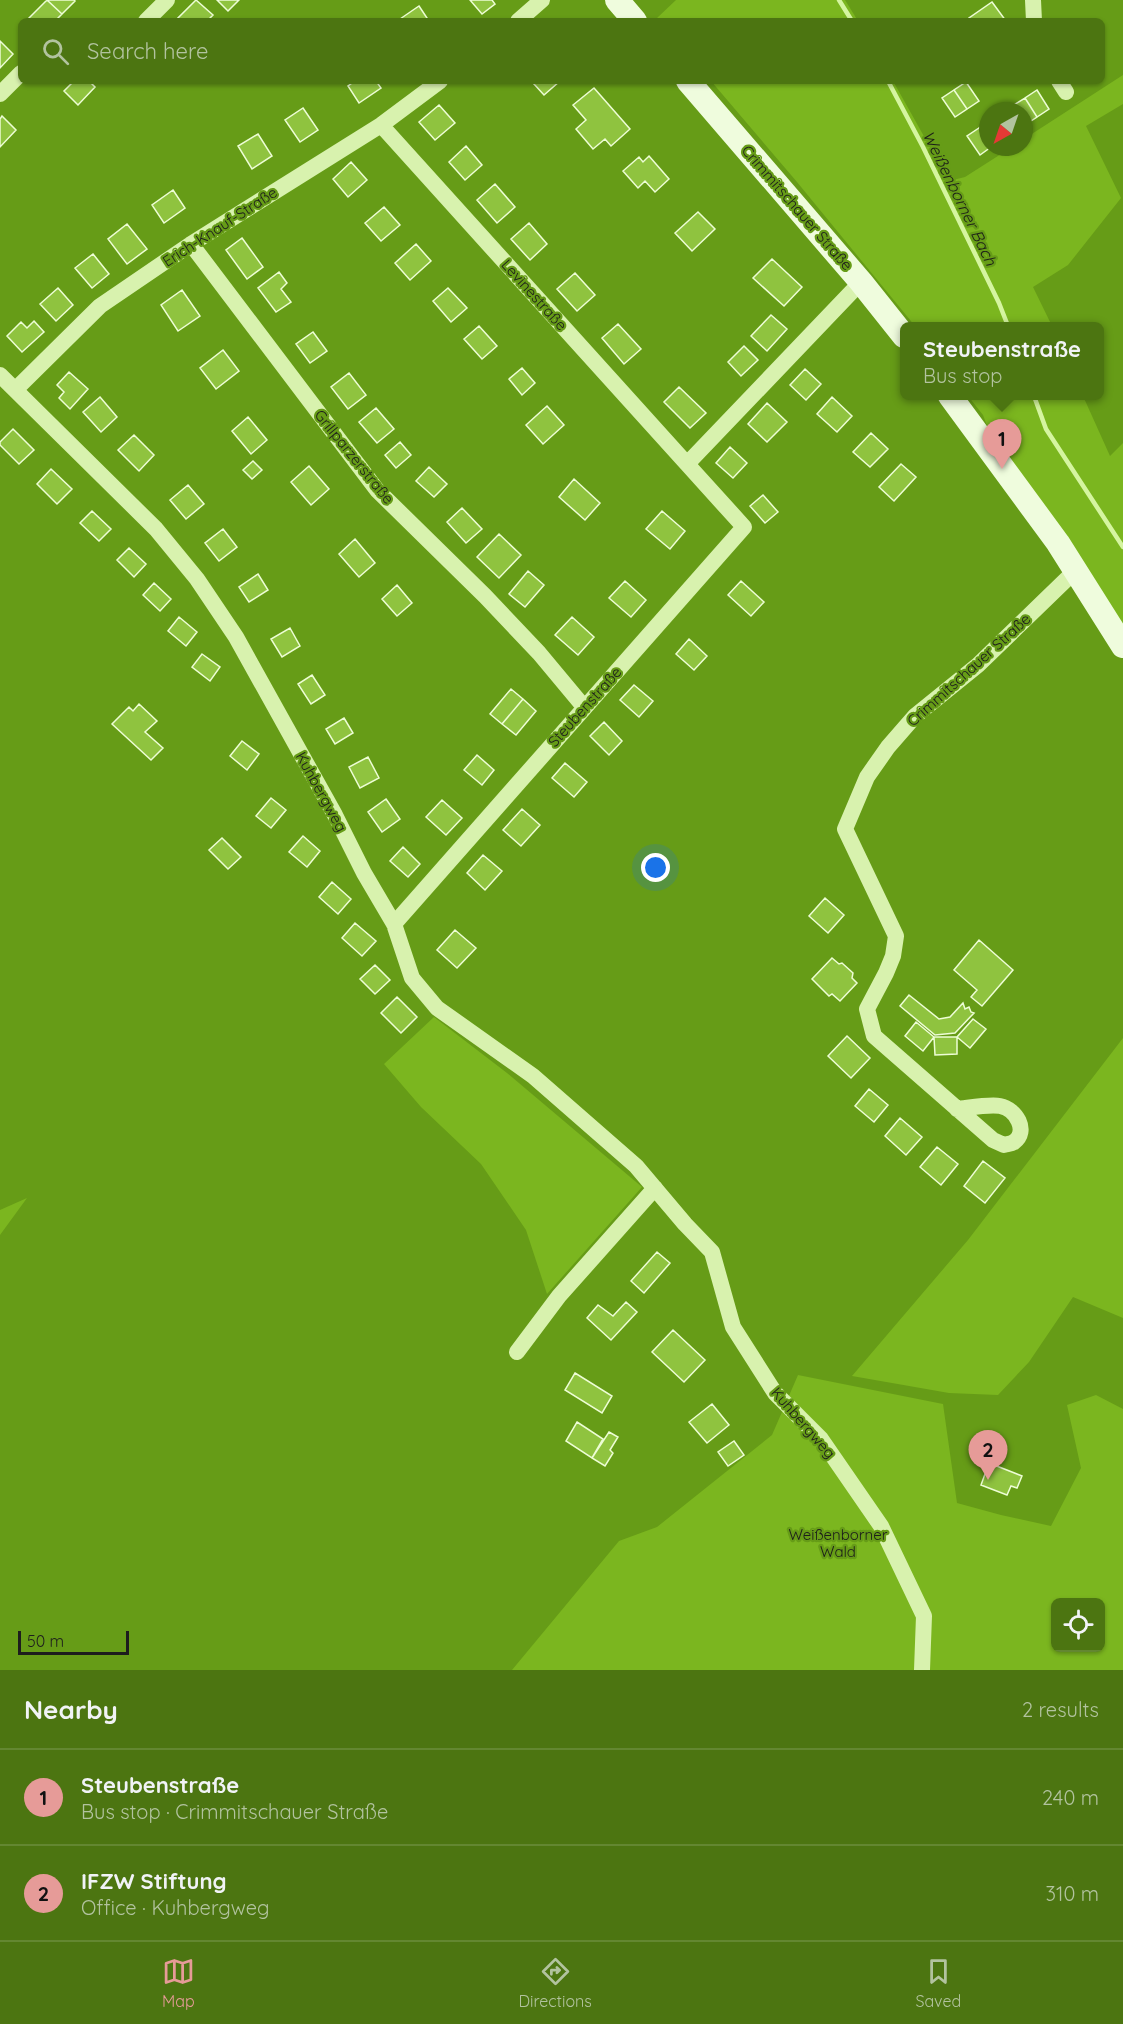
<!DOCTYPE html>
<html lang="en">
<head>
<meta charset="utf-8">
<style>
  body { margin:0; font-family:Quicksand,sans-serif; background:#567d1f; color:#f1f3f6 }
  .controls { position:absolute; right:18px; bottom:18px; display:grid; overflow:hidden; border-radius:9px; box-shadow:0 2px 4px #0004 }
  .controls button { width:54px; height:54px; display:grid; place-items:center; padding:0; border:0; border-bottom:2px solid #638731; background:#4c7511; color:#f1f3f6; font:30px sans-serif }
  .compass { position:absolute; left:979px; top:102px; width:54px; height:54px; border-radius:50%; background:#4c7511; box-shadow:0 2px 4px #0004; rotate:220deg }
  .scale { position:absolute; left:18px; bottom:15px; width:111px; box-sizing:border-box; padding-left:6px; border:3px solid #1d1d1d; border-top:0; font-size:16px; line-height:21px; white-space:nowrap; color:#1d1d1d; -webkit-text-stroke:4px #669c17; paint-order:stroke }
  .you { position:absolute; left:656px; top:868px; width:21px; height:21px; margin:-15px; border:4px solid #fff; border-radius:50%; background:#1a73e8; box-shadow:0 0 0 9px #1a73e833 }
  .badge { display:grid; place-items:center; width:39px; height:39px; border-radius:50%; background:#e69b98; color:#111; font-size:20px; font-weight:700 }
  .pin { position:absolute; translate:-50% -50px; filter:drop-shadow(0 2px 3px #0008) }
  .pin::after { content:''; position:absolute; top:32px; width:21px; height:18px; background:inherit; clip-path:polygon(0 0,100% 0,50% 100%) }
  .popup { position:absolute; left:900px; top:322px; width:204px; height:78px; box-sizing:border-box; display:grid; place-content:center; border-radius:9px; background:#4c7511; filter:drop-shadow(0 2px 4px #0005); font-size:20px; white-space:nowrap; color:#b2c39f }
  .popup b { font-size:22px; color:#f1f3f6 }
  .popup::after { content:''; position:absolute; left:50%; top:100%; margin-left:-12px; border:12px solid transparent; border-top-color:#4c7511 }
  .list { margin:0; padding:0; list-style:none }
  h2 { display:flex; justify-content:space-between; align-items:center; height:78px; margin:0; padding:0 24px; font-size:26px }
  h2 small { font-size:20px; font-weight:400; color:#b2c39f }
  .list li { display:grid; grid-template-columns:39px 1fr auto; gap:18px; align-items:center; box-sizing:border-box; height:96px; padding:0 24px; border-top:2px solid #638731 }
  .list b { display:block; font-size:22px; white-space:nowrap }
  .list p { margin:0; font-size:20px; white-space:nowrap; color:#b2c39f }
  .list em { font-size:20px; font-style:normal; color:#b2c39f }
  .icon { flex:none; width:33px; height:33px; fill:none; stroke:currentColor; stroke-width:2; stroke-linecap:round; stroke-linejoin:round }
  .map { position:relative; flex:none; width:1123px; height:1670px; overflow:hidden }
  .search { position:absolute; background:#4c7511; box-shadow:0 2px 4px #0004; left:18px; right:18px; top:18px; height:66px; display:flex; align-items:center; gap:15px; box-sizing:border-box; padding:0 21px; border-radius:9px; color:#b2c39f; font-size:22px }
  .sheet { height:270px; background:#4c7511 }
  nav { display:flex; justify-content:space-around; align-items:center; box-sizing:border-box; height:84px; border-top:2px solid #638731; background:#4c7511; font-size:16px; color:#b2c39f }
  nav a { display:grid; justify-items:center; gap:3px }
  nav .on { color:#e69b98 }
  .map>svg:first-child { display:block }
  .green { fill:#7bb61f; fill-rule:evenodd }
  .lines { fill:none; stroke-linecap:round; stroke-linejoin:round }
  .stream { stroke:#d5f5a0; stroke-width:4.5 }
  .building { fill:#8fc33f; stroke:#edfdd5; stroke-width:1.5 }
  .street { stroke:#d8f2ae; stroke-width:16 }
  .secondary { stroke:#effcdd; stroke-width:24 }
  .labels { text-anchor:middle; stroke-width:4.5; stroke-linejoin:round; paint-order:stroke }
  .street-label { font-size:15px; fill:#1d1d1d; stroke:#669c17 }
  .park-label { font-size:15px; fill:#1c1d1b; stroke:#669c17 }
  .water-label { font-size:16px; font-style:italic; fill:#1b1d19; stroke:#669c17 }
</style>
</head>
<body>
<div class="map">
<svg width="1123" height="1670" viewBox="0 0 1123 1670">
  <rect width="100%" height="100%" fill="#669c17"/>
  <!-- green -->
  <path class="green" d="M676,0h169l13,21h-198l-3,-3z
    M1123,75v29l-37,22 35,72 -53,67 -35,22 19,39h-137l-118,-144 -86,-101h182l56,100 16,-4 47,-30h12v-8z
    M968,396h115l27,60 13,-13v203l-129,-202 -11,-29z
    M434,1017l73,56 135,114 -95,107 -21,-64 -45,-66 -60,-57 -37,-43z
    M1123,1038v280l-50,-21 -44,65 -31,33 -49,-2 -97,-17 116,-136z
    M27,1198l-27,37v-25z
    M798,1375l145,29 14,99 44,12 50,11 30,-58 -14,-63 29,-10 27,14v261h-611l107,-129 38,-14 115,-92zM1056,1602h44v46h-44z"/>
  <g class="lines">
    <!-- stream -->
    <path class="stream" d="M839,0l13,21
      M888,81l35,66 76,156 9,23
      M1034,396l12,33 77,118"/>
  </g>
  <!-- building -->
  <path class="building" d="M47,0h27l1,1 -13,13z
    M47,0l15,14 -7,7h-29z
    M196,0l17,15 -6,6h-27l-3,-2z
    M217,0h22l-11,11z
    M470,0h22l3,4 -13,10z
    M992,2l14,19h-35l-2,-3z
    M419,6l10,15h-32l3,-2z
    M0,41l13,13 -13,14z
    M74,81h15l6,6 -17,18 -14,-14z
    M355,81h21l5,7 -22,15 -11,-17z
    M537,81h23l-16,14 -10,-11z
    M966,82l13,19 -12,8 -13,-19z
    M594,88l36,41 -19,17 -6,-7 -12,10 -17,-20 10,-9 -13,-15z
    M954,90l13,19 -12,8 -13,-19z
    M1037,90l12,19 -12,8 -12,-19z
    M1025,98l12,19 -12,8 -1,-14h-9l-3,-5z
    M439,105l16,18 -20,17 -16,-18z
    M303,108l15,22 -18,12 -15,-22z
    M2,116l14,14 -16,17v-28z
    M988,122v19l-9,-13z
    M979,128l9,13v6h3l-11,8 -13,-19z
    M258,134l14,22 -20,13 -14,-23z
    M466,146l16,19 -17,15 -16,-18z
    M649,156l20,23 -14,13 -10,-11 -7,7 -15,-17 16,-14 4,5z
    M351,162l16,18 -19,17 -15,-18z
    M495,184l20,23 -18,16 -20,-23z
    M173,190l12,18 -21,15 -12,-18z
    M384,207l16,18 -19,16 -16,-18z
    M698,212l17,17 -23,22 -17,-18z
    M529,223l18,21 -17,16 -19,-21z
    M127,224l20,25 -20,15 -19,-25z
    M242,238l21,29 -16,12 -21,-29z
    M416,244l15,17 -21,19 -15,-17z
    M93,254l16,20 -17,14 -17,-20z
    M772,259l30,28 -18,19 -31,-28z
    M279,272l8,11 -6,6 10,13 -15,10 -18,-24z
    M575,273l20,22 -18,16 -20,-22z
    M58,288l15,17 -17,16 -16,-17z
    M448,288l19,20 -16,14 -18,-21z
    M182,290l18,26 -22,15 -17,-26z
    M771,315l16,14 -20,22 -16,-15z
    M34,321l10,11 -22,20 -15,-16 14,-14 6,6z
    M618,324l23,25 -17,15 -22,-26z
    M479,326l18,20 -15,13 -18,-20z
    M313,332l14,19 -17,12 -14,-19z
    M744,346l14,14 -17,16 -13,-14z
    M223,350l16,21 -23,18 -16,-21z
    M522,368l13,15 -13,12 -13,-16z
    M805,369l16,15 -15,16 -16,-15z
    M69,372l19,17 -18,20 -11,-11 5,-6 -7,-7z
    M349,373l17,22 -18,14 -17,-22z
    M679,387l27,26 -16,15 -26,-26z
    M100,397l17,20 -16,15 -18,-20z
    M832,397l20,19 -15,16 -20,-18z
    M767,403l20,19 -20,20 -19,-18z
    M547,406l17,19 -21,19 -17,-19z
    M376,408l18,21 -17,14 -18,-21z
    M248,417l19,23 -16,14 -19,-23z
    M13,429l21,21 -15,14 -19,-19v-3z
    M871,433l17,16 -18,18 -17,-15z
    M134,435l20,20 -15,16 -21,-21z
    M400,442l11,13 -15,13 -11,-13z
    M730,447l17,16 -14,15 -17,-15z
    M253,461l9,9 -10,9 -9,-9z
    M901,464l15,13 -22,24 -15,-14z
    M309,466l20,23 -18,16 -20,-23z
    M429,467l18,17 -13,13 -18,-16z
    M51,469l21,20 -15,15 -20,-20z
    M574,479l26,24 -15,17 -26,-23z
    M188,485l16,19 -18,15 -16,-19z
    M763,495l15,17 -13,11 -15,-17z
    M462,508l20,21 -16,14 -19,-21z
    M92,511l19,18 -12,12 -19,-18z
    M662,511l23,20 -15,18 -24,-20z
    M223,529l14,18 -18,14 -14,-18z
    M499,534l22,21 -22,23 -22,-21z
    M355,539l20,24 -16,14 -20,-23z
    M129,548l17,16 -12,13 -17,-17z
    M528,571l16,14 -19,22 -16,-13z
    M258,574l10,16 -19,12 -10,-15z
    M625,581l21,19 -15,17 -22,-19z
    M741,581l23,21 -13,14 -23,-21z
    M154,583l17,16 -11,12 -17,-16z
    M397,585l15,18 -15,13 -15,-17z
    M179,617l18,15 -11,14 -18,-15z
    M572,617l22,20 -16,18 -23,-20z
    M290,628l10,18 -18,11 -11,-18z
    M689,639l18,17 -13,14 -18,-16z
    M202,654l18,13 -10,14 -18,-14z
    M312,675l13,20 -14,9 -13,-20z
    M634,685l19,16 -14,16 -19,-17z
    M511,689l12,10 -21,25 -12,-10z
    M523,699l13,12 -20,24 -14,-11z
    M139,704l18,17 -12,11 18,16 -12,12 -39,-36 17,-17 4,4z
    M344,718l9,15 -18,11 -9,-15z
    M604,722l18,19 -13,14 -19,-19z
    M242,741l17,13 -12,16 -17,-14z
    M477,755l17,15 -12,15 -18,-15z
    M368,757l11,21 -19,10 -11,-21z
    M565,763l22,19 -13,15 -22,-19z
    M271,798l15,12 -15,18 -15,-12z
    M386,799l14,20 -18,13 -14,-20z
    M442,800l20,18 -16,17 -20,-18z
    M522,809l18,16 -19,21 -18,-16z
    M303,836l17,15 -13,16 -18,-15z
    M222,838l19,19 -13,12 -19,-19z
    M403,847l17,17 -12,13 -18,-16z
    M483,855l19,16 -17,19 -18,-17z
    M332,882l19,17 -13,15 -19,-17z
    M825,898l19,17 -16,18 -19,-17z
    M355,923l21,18 -14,15 -20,-18z
    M455,930l21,18 -19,20 -20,-18z
    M979,940l34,30 -31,36 -11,-9 6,-7 -23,-20z
    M832,958l7,6 3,-1 11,10 -1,5 5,5 -17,18 -8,-7 -3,2 -17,-17z
    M375,965l15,15 -15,14 -15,-15z
    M909,995l30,24 11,-2 13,-14 2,6 4,-2 2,5 3,1 -19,20 -20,2 -35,-29z
    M397,997l20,20 -16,16 -20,-20z
    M973,1019l13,10 -16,19 -13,-11z
    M916,1022l18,15 -11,14 -18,-15z
    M847,1036l23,22 -19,20 -23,-22z
    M934,1037h23v17l-22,1z
    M869,1089l19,16 -14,17 -19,-16z
    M900,1118l22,19 -16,18 -21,-19z
    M937,1147l21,17 -17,21 -21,-18z
    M983,1161l22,17 -20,25 -21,-17z
    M657,1252l13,11 -26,30 -13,-12z
    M626,1302l11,10 -26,28 -24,-22 11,-13 15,11z
    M673,1330l32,30 -21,22 -32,-30z
    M575,1373l37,23 -10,17 -37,-23z
    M712,1404l17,21 -22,18 -18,-21z
    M577,1422l26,17 -11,19 -26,-17z
    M609,1432l9,5 -8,13 3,3 -8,13 -13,-8z
    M734,1441l10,14 -16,11 -10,-14z
    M989,1463l33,13 -5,12 -6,-2 -4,9 -26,-10z"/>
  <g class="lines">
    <!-- street -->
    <path class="street" d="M1033,0l1,21
      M146,21l21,-21
      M518,21l24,-21
      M1059,81l7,11
      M0,94l21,-21
      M381,125l306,339
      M191,244l186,246 108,106 54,57 45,54
      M0,375l156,154 41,50 39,58 99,178 29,58 30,51 18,54 25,30 96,68 103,90 49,58 27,28 21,75 42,66 46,46 60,87 43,90 -2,54
      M15,390l85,-84 91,-62 190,-119 59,-44
      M394,924l350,-397 -57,-63 174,-182
      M957,1109c11,-1 32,-5 43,-3 16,3 29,25 14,36 -3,2 -7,2 -10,3l-11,-5 -119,-104 -7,-27 19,-36 7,-17 3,-20 -51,-107 22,-52 21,-30 27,-31 63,-51 97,-94
      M517,1352l42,-56 96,-108"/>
    <!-- secondary -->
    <path class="secondary" d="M617,0l18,21
      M688,81l173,201 43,54
      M950,396l108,147 65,103"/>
  </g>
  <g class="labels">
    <!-- street labels -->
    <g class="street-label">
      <text transform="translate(797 208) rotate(49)" y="5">Crimmitschauer Straße</text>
      <text transform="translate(220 227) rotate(-33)" y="5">Erich-Knauf-Straße</text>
      <text transform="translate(534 295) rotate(48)" y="5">Levinestraße</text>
      <text transform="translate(354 457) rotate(51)" y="5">Grillparzerstraße</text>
      <text transform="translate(969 670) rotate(-42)" y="5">Crimmitschauer Straße</text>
      <text transform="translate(585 707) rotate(-48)" y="5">Steubenstraße</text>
      <text transform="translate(321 792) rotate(61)" y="5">Kuhbergweg</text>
      <text transform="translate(803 1423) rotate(49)" y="5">Kuhbergweg</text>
    </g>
    <!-- park labels -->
    <g class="park-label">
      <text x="838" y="1540">Weißenborner<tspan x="838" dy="17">Wald</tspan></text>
    </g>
    <!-- water labels -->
    <g class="water-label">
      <text transform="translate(960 198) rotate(64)" y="6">Weißenborner Bach</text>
    </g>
  </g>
</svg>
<div class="controls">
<button><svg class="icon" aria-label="locate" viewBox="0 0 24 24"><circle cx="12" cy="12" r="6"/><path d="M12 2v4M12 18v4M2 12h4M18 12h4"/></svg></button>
</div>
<svg class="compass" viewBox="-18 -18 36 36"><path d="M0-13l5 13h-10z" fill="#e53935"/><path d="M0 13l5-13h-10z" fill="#b2c39f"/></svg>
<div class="scale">50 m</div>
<div class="you"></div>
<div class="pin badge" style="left:1002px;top:469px">1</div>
<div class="popup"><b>Steubenstraße</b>Bus stop</div>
<div class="pin badge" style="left:988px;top:1480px">2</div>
<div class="search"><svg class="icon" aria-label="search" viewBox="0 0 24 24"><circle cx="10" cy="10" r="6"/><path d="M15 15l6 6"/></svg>Search here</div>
</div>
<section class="sheet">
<h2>Nearby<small>2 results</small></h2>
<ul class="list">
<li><span class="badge">1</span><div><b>Steubenstraße</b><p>Bus stop · Crimmitschauer Straße</p></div><em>240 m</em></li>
<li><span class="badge">2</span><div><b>IFZW Stiftung</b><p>Office · Kuhbergweg</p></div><em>310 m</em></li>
</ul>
</section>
<nav>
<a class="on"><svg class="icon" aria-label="map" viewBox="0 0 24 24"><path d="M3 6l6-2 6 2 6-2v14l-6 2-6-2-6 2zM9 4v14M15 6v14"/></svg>Map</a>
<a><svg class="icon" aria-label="directions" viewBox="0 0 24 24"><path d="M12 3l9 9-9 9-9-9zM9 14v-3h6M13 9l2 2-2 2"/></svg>Directions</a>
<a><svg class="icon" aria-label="saved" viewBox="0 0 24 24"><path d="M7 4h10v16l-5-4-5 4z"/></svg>Saved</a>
</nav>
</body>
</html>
